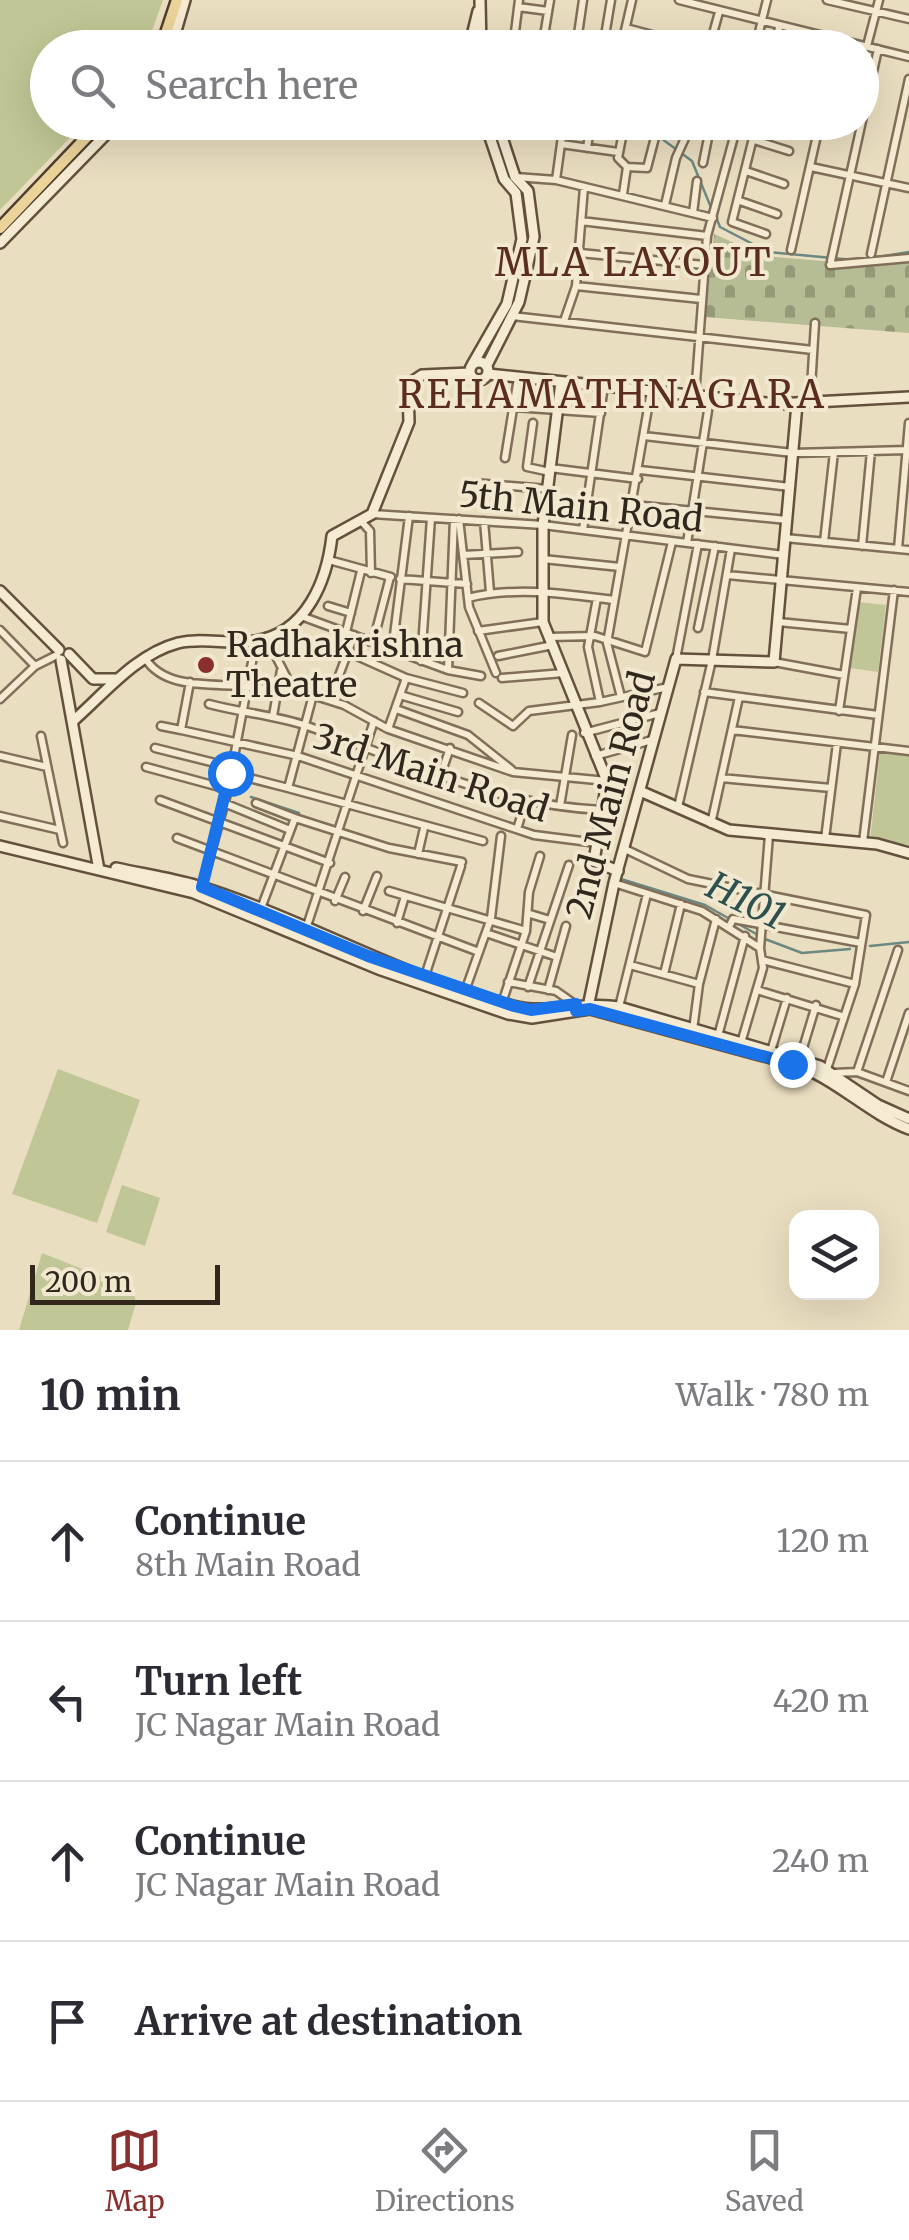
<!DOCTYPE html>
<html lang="en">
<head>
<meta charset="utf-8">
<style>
  body { margin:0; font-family:Merriweather,serif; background:#f7f7f7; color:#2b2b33 }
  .controls { position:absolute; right:30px; bottom:30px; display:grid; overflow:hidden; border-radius:20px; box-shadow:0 10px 40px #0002 }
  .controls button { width:90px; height:90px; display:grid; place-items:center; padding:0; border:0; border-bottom:2px solid #e1e1e2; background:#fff; color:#2b2b33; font:50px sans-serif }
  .scale { position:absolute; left:30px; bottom:25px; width:190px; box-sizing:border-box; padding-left:10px; border:5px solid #32271d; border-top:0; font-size:28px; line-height:35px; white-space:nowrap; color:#32271d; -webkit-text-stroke:8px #f2e8cf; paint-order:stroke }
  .stop { position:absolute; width:30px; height:30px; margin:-22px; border:8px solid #1a73e8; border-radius:50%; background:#fff }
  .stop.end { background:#1a73e8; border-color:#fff; box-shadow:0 2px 10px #0008 }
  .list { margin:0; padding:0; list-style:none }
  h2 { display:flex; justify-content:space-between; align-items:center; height:130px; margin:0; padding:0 40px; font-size:42px }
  h2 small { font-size:32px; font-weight:400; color:#7c7c81 }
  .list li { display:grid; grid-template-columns:65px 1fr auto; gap:30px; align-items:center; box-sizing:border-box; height:160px; padding:0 40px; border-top:2px solid #e1e1e2 }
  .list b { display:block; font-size:38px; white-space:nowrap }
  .list p { margin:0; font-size:32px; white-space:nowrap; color:#7c7c81 }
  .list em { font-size:32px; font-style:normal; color:#7c7c81 }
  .icon { flex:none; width:55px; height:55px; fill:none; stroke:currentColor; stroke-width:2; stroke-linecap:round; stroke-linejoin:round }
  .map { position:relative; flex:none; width:909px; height:1330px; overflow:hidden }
  .search { position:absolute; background:#fff; box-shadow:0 10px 40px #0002; left:30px; right:30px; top:30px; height:110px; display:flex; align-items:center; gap:25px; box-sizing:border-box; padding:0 35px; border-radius:55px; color:#7c7c81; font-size:38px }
  .sheet { height:770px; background:#fff }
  nav { display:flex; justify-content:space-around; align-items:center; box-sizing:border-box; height:140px; border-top:2px solid #e1e1e2; background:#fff; font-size:28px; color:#7c7c81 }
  nav a { display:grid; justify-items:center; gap:5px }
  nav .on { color:#8b2f2e }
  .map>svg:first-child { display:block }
  .cemetery { fill:url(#cemetery-stones) }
  .park { fill:#c0c695 }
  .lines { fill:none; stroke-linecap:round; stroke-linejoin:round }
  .stream { stroke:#6b8982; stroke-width:2.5 }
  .street-casing { stroke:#816f5a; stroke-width:11 }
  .secondary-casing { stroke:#63503d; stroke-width:14 }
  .primary-casing { stroke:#4f3e2e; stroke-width:15 }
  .street { stroke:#f5ebd2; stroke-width:6 }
  .secondary { stroke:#f5ebd2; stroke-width:9 }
  .primary { stroke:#ebd39a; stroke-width:10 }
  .route { stroke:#1a73e8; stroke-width:12 }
  .poi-dot { fill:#8b2f2e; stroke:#f2e8cf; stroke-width:4 }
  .labels { text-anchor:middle; stroke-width:8; stroke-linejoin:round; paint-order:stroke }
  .street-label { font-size:35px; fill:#32271d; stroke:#f2e8cf }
  .poi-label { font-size:35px; fill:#32271d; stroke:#f2e8cf; text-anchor:start }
  .neighbourhood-label { font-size:38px; letter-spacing:2.5px; fill:#5b2d20; stroke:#f2e8cf }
  .water-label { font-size:38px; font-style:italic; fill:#2d514f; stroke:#f2e8cf }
</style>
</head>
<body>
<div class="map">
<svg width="909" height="1330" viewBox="0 0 909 1330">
  <defs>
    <pattern id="cemetery-stones" width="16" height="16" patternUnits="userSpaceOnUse" patternTransform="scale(2.5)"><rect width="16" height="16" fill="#b6bc94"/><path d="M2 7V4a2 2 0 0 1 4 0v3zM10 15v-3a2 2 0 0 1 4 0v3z" fill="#959978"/></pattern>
  </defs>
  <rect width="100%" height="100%" fill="#eadec0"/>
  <!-- cemetery -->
  <path class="cemetery" d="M714,234l50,22 94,8 51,-6v75l-204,-16z"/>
  <!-- park -->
  <path class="park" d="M0,0h163l-17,47 -98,1v74l36,1 -84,87z
    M858,602l28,3 -8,67 -28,-4z
    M880,752l29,3v90l-39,-5z
    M58,1069l82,31 -43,123 -85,-29z
    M122,1185l38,13 -15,48 -39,-14z
    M42,1253l91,36 3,14 -8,27h-109z"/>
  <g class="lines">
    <!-- stream -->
    <path class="stream" d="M639,122l53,39 20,49
      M716,217l4,10 48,25 86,8
      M872,258l37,-6
      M251,797l48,16
      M621,879l84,26 53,30
      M765,939l37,14 48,-4
      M870,946l39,-4"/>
    <defs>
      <path id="street" d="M679,0l230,57
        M827,0l82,19
        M518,7l30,4
        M626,28l75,20
        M867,46l12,-46
        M513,48l6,-48
        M542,48l8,-48
        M576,48l7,-48
        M603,48l8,-48
        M621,48l11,-48
        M709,48l10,-36
        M755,48l12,-48
        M774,48l5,-20
        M625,122l-7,36 9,9
        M757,122l-25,100 34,12
        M754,140l35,11
        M561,144l57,8
        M587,148l4,-26
        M703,163l7,-35
        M811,167l98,21
        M746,171l38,13
        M516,177l40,3 8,-58
        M556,180l157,38
        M623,194l4,-27 20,1 12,-46
        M740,201l37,13
        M665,205l11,-47 15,-33 44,9
        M693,213l4,-32
        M581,221l126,15
        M791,250l29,-128
        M580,253l124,12
        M871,254l38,-175
        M831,261l47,-212
        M830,265l79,-7
        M576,286l125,13
        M512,316l301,34
        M564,321l12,-35 8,-99
        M695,396l12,-160 31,-114
        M810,403l5,-80
        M514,407l87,6
        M533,423l-6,44 23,5
        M644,436l149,17 114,-3
        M505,458l13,-80
        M550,468l88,11
        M640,470l150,17
        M474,483l74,6
        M633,505l154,15
        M372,514l171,11 241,30
        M459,519l10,88 27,66
        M361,521l9,10 1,42
        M484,521l6,71
        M583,530l21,-144
        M785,538l124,12
        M824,542l10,-90
        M687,543l23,-145
        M862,546l9,-95
        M898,549l11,-126
        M463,555l55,-3
        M543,559l77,8
        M329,560l62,17
        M727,575l182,17
        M400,579l67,5
        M468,598c48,-12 98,-4 146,2
        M597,598l-9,49 12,55 68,-15
        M328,606l23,7
        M301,616l147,54 33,6
        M778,622l73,7
        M698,628l17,-82
        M0,630l35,36
        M478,631l65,-9
        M346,632l15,-61
        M266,637l22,43 18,13 38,12 44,24 125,43 94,9
        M549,637l46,-1 50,16 27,-110
        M373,642l17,-65
        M392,651l17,-135
        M348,652l58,26 -18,51
        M498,656l55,-11
        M145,658c24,39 87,20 126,33
        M676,659l22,-115
        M421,661l10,-143
        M774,662l70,13
        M448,670l6,-151
        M406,678l57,15
        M502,678l62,-5
        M190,682l-9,48 117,26 236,79 63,8
        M704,692l174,23
        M400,695l58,17
        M621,697l-14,-54 44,-252
        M0,699l35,-33 22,-11
        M330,700l24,-65
        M479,703l34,23 16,-15 71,-9
        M209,704c33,9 66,11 98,22 101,35 185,79 295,84
        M396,709l72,26 44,35
        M839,711l18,-123
        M273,716l8,-46
        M161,726l20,4
        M732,730l177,21
        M584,733l76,-20
        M41,736l22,107
        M155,748l76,19
        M0,756l47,11
        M595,756l57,-16
        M146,767l81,22
        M230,773l58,15 25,-93
        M440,777l10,-29
        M721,778l110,10
        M288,788l195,53
        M160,800l170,63
        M224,803l66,27
        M256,803l39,15
        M560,806l12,-71
        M678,807l34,-147 19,-111
        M0,816l60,14
        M711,824l28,-127
        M518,826l7,-23
        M177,838l302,114
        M825,839l12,-96
        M863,842l31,-252
        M625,849l63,30 178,36 -11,69 -29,88
        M418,854l6,-26
        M614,883l88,28 58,37 3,20 -22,75
        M201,889l26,-95 29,-153
        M389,891l137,40
        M335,901l10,-24
        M260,911l35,-93 94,30 73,14
        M363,911l14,-35
        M530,914l20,6
        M397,923l8,-27
        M729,927l4,-8 128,24
        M306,929l68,-208
        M486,933l71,24
        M760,948l9,-113
        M762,960l93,24
        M630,965l69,19
        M664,974l17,-70
        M424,979l37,-113
        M508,982l48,9 20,14
        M528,987l41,-122
        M548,990l18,-64
        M757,990l85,26
        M464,994l27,-76 10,-82
        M502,1003l24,-72 3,-39 11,-36
        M619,1007l28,-113
        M693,1030l6,-46 17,-65
        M718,1036l27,-100
        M771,1051l16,-53
        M800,1058l16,-53
        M857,1072l41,-122
        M834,1073l23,-1 52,19
        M886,1082l23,-69"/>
      <path id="secondary" d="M480,0l1,48
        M171,48l14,-48
        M469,48l9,-37
        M0,243l118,-121
        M470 371a9 9 0 1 1 18 0a9 9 0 1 1-18 0Z
        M472,365l35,-61 15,-65 -6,-46 -12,-14 -19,-57
        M487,365l32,-63 15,-65 -6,-46 -13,-14 -18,-55
        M488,374l288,30 133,-7
        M561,382l-18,143v97l64,159 -13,80 24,10
        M0,591l59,59
        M69,654l24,25h22
        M61,660l38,210
        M73,721c31,-27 63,-67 105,-78 25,-6 52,2 77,-2 52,-8 72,-61 77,-105l40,-22 37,-92 -1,-31 5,-10 9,-6 48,-2
        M640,791l89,39 148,14 32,9
        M0,846l194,47 187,77 127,44 24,4 58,-9 203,55c43,14 74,49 116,65
        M116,868c27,6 55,10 82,18 107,33 206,93 315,120 34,9 70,-5 106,1l201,59 58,39 31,14
        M588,1007l26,-124 62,-224 98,3 23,-258"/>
      <path id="primary" d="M161,48l16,-48
        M0,228l101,-106"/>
    </defs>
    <!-- street casing -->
    <use href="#street" class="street-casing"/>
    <!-- secondary casing -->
    <use href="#secondary" class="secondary-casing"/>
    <!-- primary casing -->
    <use href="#primary" class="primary-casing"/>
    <!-- street -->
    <use href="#street" class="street"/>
    <!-- secondary -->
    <use href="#secondary" class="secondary"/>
    <!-- primary -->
    <use href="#primary" class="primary"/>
  </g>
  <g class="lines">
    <!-- route -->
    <path class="route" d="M230,773l-28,114 166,69 146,50 17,4 45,-6v7l14,-2 202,55"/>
  </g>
  <!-- markers -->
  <circle class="poi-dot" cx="206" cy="665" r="10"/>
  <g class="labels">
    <!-- street labels -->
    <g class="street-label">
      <text transform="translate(581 507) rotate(6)" y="12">5th Main Road</text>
      <text transform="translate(431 773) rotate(18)" y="12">3rd Main Road</text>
      <text transform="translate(611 795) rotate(-75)" y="12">2nd Main Road</text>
    </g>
    <!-- poi labels -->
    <g class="poi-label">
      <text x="226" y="657">Radhakrishna<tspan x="226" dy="40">Theatre</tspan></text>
    </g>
    <!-- neighbourhood labels -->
    <g class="neighbourhood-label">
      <text x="634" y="276">MLA LAYOUT</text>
      <text x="612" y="408">REHAMATHNAGARA</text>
    </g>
    <!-- water labels -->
    <g class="water-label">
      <text transform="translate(746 901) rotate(26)" y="13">H101</text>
    </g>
  </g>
</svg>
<div class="controls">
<button><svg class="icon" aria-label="layers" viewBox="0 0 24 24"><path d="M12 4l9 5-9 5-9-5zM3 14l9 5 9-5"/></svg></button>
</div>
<div class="scale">200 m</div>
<div class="stop" style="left:230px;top:773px"></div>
<div class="stop end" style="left:792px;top:1064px"></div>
<div class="search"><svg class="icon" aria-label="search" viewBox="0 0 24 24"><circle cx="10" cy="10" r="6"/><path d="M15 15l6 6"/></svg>Search here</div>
</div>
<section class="sheet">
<h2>10 min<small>Walk · 780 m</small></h2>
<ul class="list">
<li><svg class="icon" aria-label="ahead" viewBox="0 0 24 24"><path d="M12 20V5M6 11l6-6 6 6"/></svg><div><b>Continue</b><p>8th Main Road</p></div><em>120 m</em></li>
<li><svg class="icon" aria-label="left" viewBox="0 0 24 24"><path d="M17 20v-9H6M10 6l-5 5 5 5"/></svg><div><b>Turn left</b><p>JC Nagar Main Road</p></div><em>420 m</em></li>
<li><svg class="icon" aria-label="ahead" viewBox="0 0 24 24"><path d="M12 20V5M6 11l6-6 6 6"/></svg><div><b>Continue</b><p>JC Nagar Main Road</p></div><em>240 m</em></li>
<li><svg class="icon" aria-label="arrive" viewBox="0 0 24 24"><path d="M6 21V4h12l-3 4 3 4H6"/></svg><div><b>Arrive at destination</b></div></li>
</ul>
</section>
<nav>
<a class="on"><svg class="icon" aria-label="map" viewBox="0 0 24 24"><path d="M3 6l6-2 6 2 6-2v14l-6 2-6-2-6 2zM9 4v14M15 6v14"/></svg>Map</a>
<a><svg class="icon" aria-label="directions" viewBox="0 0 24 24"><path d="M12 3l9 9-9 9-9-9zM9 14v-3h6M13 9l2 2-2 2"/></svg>Directions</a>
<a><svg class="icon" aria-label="saved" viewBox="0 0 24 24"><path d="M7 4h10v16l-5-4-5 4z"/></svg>Saved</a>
</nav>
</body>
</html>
